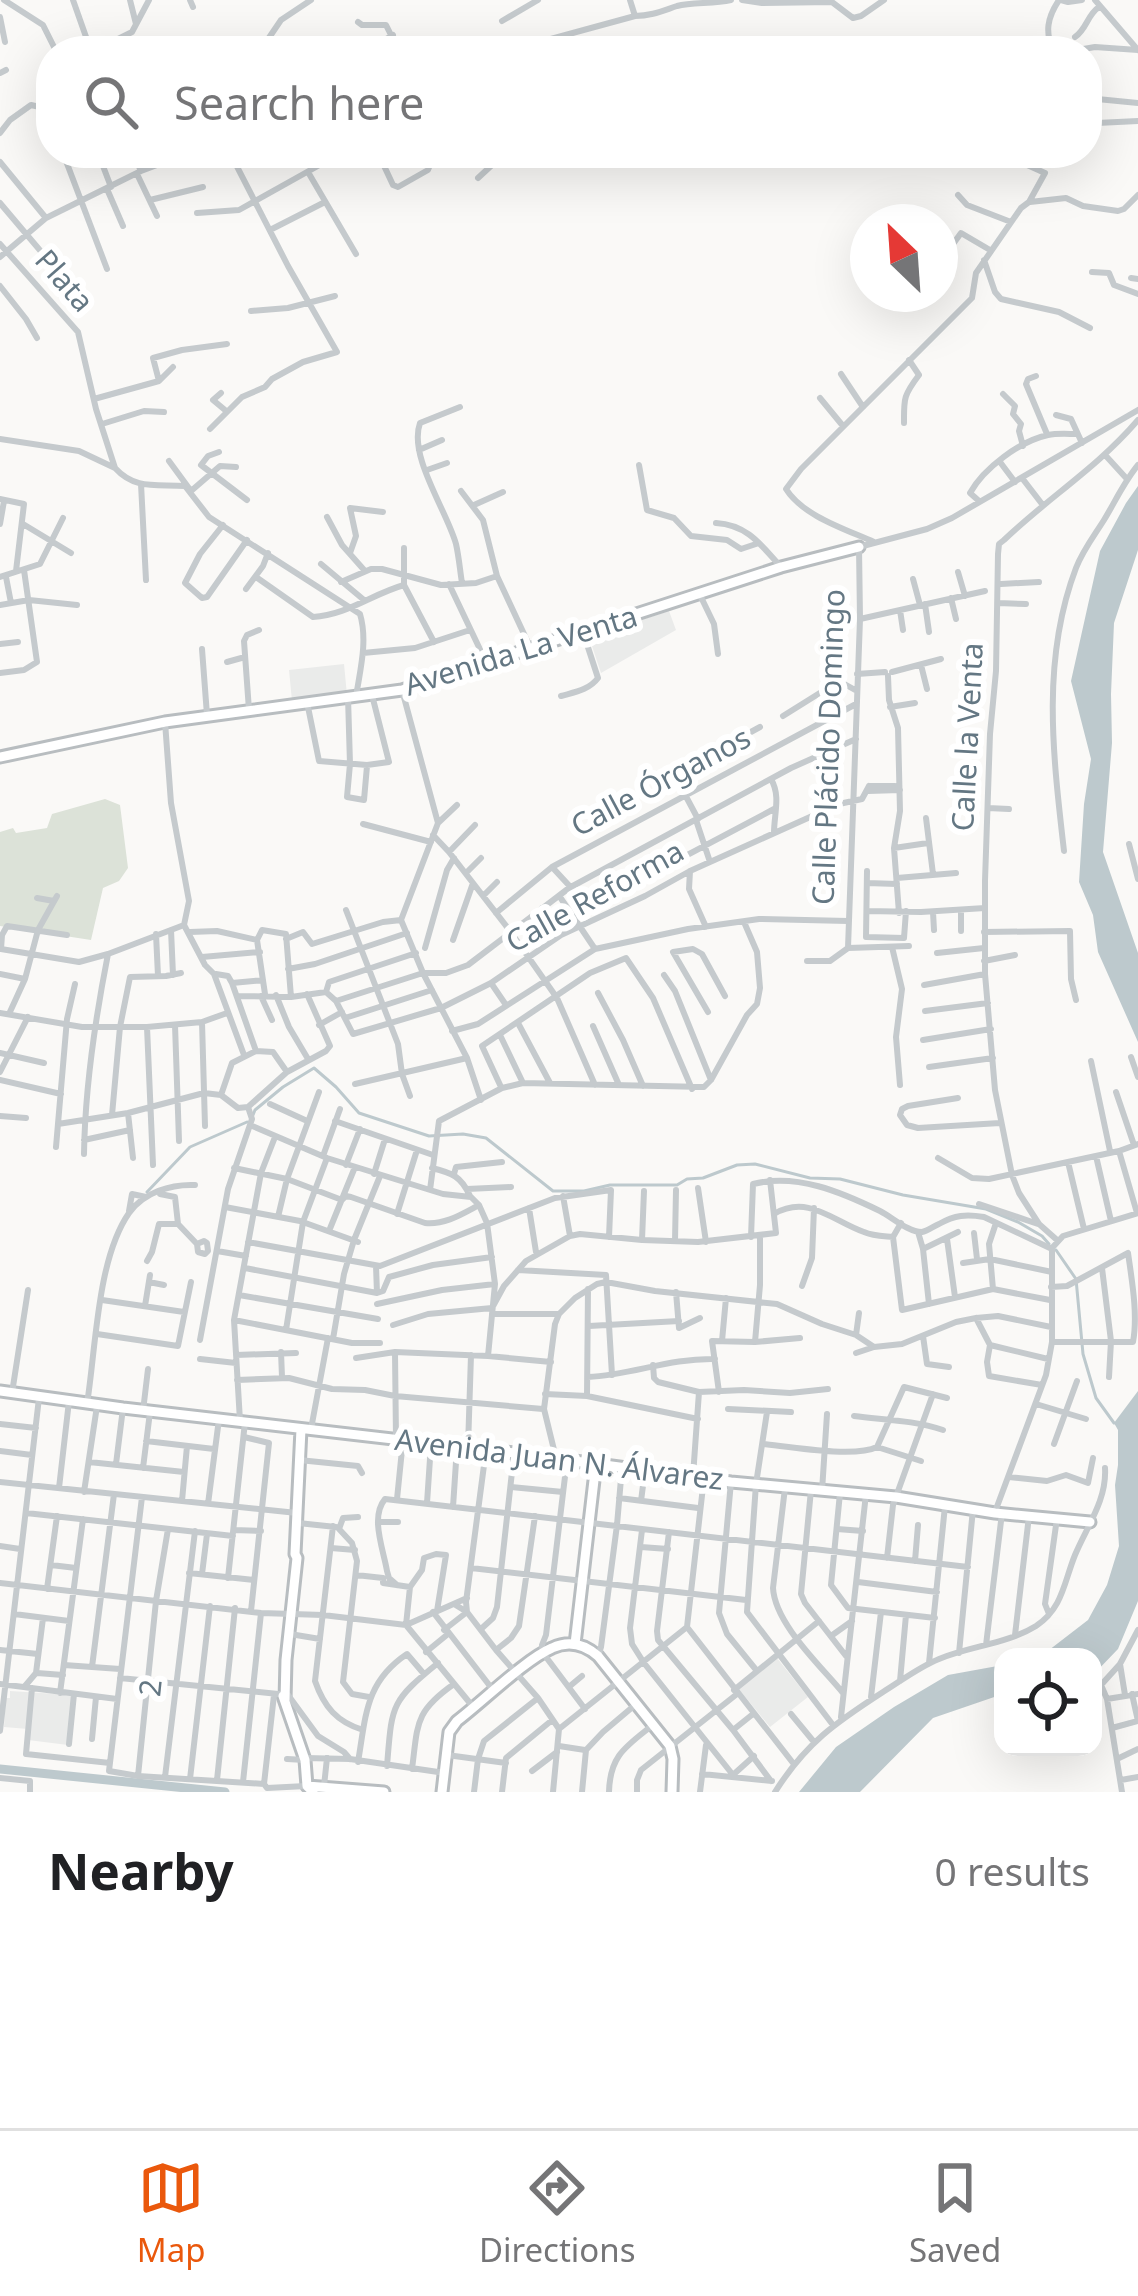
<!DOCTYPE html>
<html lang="en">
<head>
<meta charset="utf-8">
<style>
  body { margin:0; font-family:"Noto Sans",sans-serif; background:#f2f2f2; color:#202124 }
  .controls { position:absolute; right:36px; bottom:36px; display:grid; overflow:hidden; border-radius:24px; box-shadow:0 12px 48px #0002 }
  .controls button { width:108px; height:108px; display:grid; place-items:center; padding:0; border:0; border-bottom:3px solid #e0e0e0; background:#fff; color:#202124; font:60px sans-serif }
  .compass { position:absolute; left:850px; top:204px; width:108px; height:108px; border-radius:50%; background:#fff; box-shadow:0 12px 48px #0002; rotate:335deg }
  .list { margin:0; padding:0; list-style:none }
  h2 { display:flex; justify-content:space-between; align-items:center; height:156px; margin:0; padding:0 48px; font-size:51px }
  h2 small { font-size:39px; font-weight:400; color:#757577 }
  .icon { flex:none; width:66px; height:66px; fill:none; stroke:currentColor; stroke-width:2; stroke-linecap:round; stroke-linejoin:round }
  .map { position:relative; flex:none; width:1138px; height:1792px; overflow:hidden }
  .search { position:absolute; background:#fff; box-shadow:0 12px 48px #0002; left:36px; right:36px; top:36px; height:132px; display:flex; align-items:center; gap:30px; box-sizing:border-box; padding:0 42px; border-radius:48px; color:#757577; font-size:45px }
  .sheet { height:336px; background:#fff }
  nav { display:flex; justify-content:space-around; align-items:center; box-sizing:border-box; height:168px; border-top:3px solid #e0e0e0; background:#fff; font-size:33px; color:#757577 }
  nav a { display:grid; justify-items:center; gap:6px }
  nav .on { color:#ea580c }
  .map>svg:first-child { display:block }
  .built { fill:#eaebea }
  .green { fill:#dce2d8 }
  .water { fill:#bdc9cd }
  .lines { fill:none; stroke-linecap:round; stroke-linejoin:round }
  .stream { stroke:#bdc9cd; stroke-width:3 }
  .river { stroke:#bdc9cd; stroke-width:9 }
  .major-casing { stroke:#b8bdc0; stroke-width:15 }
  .minor { stroke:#c5cacd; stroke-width:6 }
  .major { stroke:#fff; stroke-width:9 }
  .labels { text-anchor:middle; stroke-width:12; stroke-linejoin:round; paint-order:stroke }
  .street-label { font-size:30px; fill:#647783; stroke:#fff }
</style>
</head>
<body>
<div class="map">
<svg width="1138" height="1792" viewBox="0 0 1138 1792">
  <rect width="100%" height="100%" fill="#faf9f7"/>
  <!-- built -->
  <path class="built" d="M669,611l7,19 -75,43 -12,-36z
    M344,664l3,31 -55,6 -3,-31z
    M777,1658l31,39 -38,30 -32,-39z
    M10,1691l63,4 -5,50 -40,-5v-11l-24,-2 2,-29h4z"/>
  <!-- green -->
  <path class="green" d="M105,799l15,6 8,63 -9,13 -16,7 -12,52 -91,-14v-94l13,-4 3,5 31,-5 5,-14z"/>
  <!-- water -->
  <path class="water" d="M1138,486v64l-24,73 -3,71 1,49 -9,109 35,101v89l-40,-90 -5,-37 -14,-33 5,-78 7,-45 -20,-78 29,-130 26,-48z
    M1138,1391v210l-20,48 -25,26v-18h-53l48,-37 19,-35 12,-39 -4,-61 3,-20v-35l-4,-7z
    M1003,1665v29l-70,24 -73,74h-61l37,-45 58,-40 54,-32z"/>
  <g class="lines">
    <!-- stream -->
    <path class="stream" d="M253,1115l2,-5 28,-23 31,-19 22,19 23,26 70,23 34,-2 23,4 67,53h31l26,-6h67l10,-6 16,-1 34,-13 18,-1 55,14 30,1 63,16 83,14 32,13 24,14 7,8
      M147,1192l43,-45 57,-25
      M1056,1250l20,29 7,75 13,44 18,25"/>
    <!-- river -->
    <path class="river" d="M0,1769l225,23"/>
    <defs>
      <path id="major" d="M0,757l165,-35 237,-32 379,-123 78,-20
        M0,1391l123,17 392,45 216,29 165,15 99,16 95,9
        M575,1644l21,-181
        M283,1696l22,64 2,26 6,6
        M285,1700l1,-40 11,-102 -2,-4 6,-125
        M307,1786l77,6
        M442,1792l7,-60 8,-11c25,-19 69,-62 95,-73 17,-8 32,-4 46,8l72,90 3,13 -1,33"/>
    </defs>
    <!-- major casing -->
    <use href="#major" class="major-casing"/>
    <!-- minor -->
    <path class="minor" d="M4,0l39,25 13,26
      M73,0l18,51
      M130,0l6,24
      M190,0l3,7
      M630,0l5,16
      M742,0l20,3 70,-1 21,16 8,-2 23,-16
      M1061,0l7,2 14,-2
      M1095,0l43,50
      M0,17l5,25
      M502,21l36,-21
      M358,22l4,3h24l13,26
      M1075,37c12,-8 12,-22 24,-30
      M94,51l38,-19 17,-32
      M260,51l21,-31 30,-20
      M365,51l28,-16
      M507,51l128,-35c16,0 27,-5 42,-10 15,-4 36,-2 54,-6
      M1053,51c-8,-19 -6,-33 6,-51
      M1072,51l23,-4 43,3
      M0,73l6,-3
      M1087,98l51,5
      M1097,123l41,-2
      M0,133l10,-13 21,-15 13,3 7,-4
      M63,153l44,116
      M98,153l13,34
      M133,153l8,18
      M378,153l15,32 5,2 30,-17 2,-5 -3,-12
      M381,161l18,-8
      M0,162l46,56
      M308,172l48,82
      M137,174l20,42
      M478,178l14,-13 1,-9 -4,-3
      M107,189l16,37
      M958,195l9,10 44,17
      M150,200l53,-13
      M1030,202l36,-4 17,8 35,5 6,-2 14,-14
      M0,203l82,97
      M197,213l42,-3 102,-57
      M270,230l55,-28
      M0,244l78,88 18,77 19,59c20,22 41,16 70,18l24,31 151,97c8,27 0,56 -4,83
      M0,257l46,-39 95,-47 16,-6 68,-12
      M984,260l11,32 6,7 58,13 31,16
      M940,262l21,-29 29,17
      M1092,272l17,1 5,12 24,9
      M1131,278l7,1
      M0,286l26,33 11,19
      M251,311l37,-3 47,-12
      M841,374l22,33
      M1036,376l-8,3 -2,5 21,50
      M159,381l-6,-23 29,-8 45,-6
      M221,393l-8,7 12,10
      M1003,394l12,12 -2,8 8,10 -2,7 4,15
      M820,398l23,28
      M94,399l65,-18 14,-14
      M460,407l-40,16c-12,33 27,88 36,121 3,13 4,27 6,39
      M1056,415l15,4 11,24
      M904,423c0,-24 -1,-27 15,-48l-10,-15
      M102,424l42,-13 20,1
      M210,429l32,-32 23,-10 7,-8 31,-17 34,-10 -49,-86 -58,-113
      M0,439l79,12 36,17
      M419,450l23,-10
      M219,452l-11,4 -7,9 46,35
      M1106,456l21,23
      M169,461l22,30 29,-25 16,1
      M1000,462l15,20
      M639,465l8,45 27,8 17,18 36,4 14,9 18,-6
      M427,470l20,-7
      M1022,478l20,26
      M141,484l5,96
      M461,491l22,29 14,56 34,73
      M0,499l24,5 -8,67
      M979,501l-9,-8c14,-25 50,-52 78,-58 9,-2 20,-1 29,-1
      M474,505l29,-13
      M327,517l15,28 23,26
      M716,523c32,2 45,22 65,44
      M0,524l4,-23
      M23,524l48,29
      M223,525l-23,29 -15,29 17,15 5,-1 40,-57
      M874,542c-29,-13 -71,-26 -88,-53l15,-20 171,-171 4,-25 45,-65 8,-6 16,-29 -20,-9 -5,-11
      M404,548v37l30,57
      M350,553l6,-17 -6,-28 33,4
      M321,564l43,36
      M958,572l7,24
      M0,577l40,-13 23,-46
      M6,577l5,26
      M256,577l57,40c34,-2 59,-23 91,-32
      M913,579l7,26
      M341,582l30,-13h11l59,16 35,-2 21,-7
      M449,584l37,78
      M1001,584l38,-2
      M246,589l17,-23 5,-13
      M700,595l14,29 4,30
      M951,598l5,21
      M998,603l28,1
      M925,604l4,28
      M0,605l29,-5 48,5
      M900,610l3,20
      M860,619l125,-28
      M0,644l18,-2
      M202,649l5,66
      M363,653l52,-5 55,-18
      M227,662l18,-5
      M921,665l6,24
      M892,672l49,-13
      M0,673l24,-3 13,-8 -13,-92
      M857,674l28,-2
      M888,676l1,24 9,28 2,83 -6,37 5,65
      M402,690l36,133 -37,97 22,53 44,85 14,42
      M561,696c14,-4 28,-6 37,-18l-15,-46
      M348,697l2,67 -3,33 17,3 3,-34
      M307,702l12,59 48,4 22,-3 -17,-67
      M890,707l25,-4
      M249,710l-5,-69 3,-6 12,-5
      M783,716l56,-35 18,10
      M165,722l6,81 18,98 -5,24
      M771,779c10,17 3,35 3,54
      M869,786h26
      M868,791l32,-1
      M988,808l21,1
      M926,818l7,56
      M698,819l-24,-45 86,-47
      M696,820l14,42
      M438,823l19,-18
      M363,824l68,18
      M433,835l16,17 61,79 47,67 38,87
      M1129,844l9,35
      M894,848l34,-5
      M1064,851c-11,-96 -23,-191 12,-283 7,-18 18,-32 28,-48 11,-18 20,-38 34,-55
      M449,852l26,-27
      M552,867l37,40 185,-98
      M690,871l-1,18 17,38
      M867,871l-1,66 38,1 2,-27
      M467,872l14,-14
      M897,878l59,-5
      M867,883l30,1
      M483,896l14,-14
      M560,897l35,52
      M37,898l17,3
      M542,908l19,26
      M346,910l52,134 4,30 8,22
      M867,911l54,1 64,-4
      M933,912l1,18
      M496,913l56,-46 304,-163
      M184,925l21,40 9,9 30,81
      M171,930l2,45
      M961,931v-20
      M190,932l27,-1 40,9
      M984,932l86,-1 1,48 5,21
      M156,934l2,42
      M286,939l17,-7 9,12 71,-22 18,-2
      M453,940l20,-57
      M892,947l10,42 -6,48 4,48
      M425,948l22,-78 7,-12
      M848,948l12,-329 -1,-72 68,-18 25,-11 186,-108
      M1,949l78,13 29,-8 76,-29
      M1,949l1,-14 5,-9 60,9
      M937,953l47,-5
      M202,957l58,-5
      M807,961h23l18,-13 61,-2
      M984,961l31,-6
      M288,969l27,-5 92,-31
      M0,974l25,5
      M216,974l12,2 4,7 24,68
      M664,975l11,16 36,89
      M232,983l31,-3
      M491,983l15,22
      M924,985l61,-11
      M326,992l10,9 17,33 88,-26 50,-25 70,-48 84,-39 45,-25 149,-67 23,-5 7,-13
      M326,992l3,-10 87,-29
      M598,993l25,47 20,46
      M265,994l-8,-54 5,-10 24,4 5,63
      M276,995l13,32 19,32
      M237,996l54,1 35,-5
      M261,996l11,24
      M336,1001l87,-28h23l22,-8 101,-77 222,-120 65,-29
      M925,1011l63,-8
      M708,1012l-35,-60 20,-3 9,5 23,42
      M0,1013l82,14h65l55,-5 25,-9
      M9,1014l16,-35 13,-49 19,-34
      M345,1018l87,-28
      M202,1022l3,104
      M518,1023l32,60
      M175,1025l4,116
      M319,1025l23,-13
      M593,1026l26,59
      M147,1027l6,138
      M452,1031l26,-7 117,-75 93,-20 71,-10 89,2
      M500,1035l23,48
      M923,1040l68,-11
      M0,1053l44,10
      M1131,1057l7,20
      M1091,1061l19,90
      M929,1067l64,-9
      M0,1072l28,-55
      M0,1080l61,14
      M355,1084l112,-26
      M501,1087l-19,-41 108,-73 36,-15 27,40 39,91
      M1116,1092l18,53
      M221,1095l11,-32 24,-12 17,1 14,20
      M958,1098l-50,8 -6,3 -2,6 7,10 11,3 82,-5
      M270,1104l35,16
      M248,1107l39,-35 39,-21 4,-5 -23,-52
      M128,1113l5,45
      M112,1115l8,-88 10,-50 36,-1 15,-3
      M0,1116l26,2
      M335,1121l98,34
      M58,1124l70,-11 76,-20 17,2 17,13 10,-1
      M250,1125l77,33 116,36 28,3 8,8 8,18 8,61 -7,72
      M84,1140l46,-10
      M56,1147l11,-128 8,-35
      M1119,1151l18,62
      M84,1154c1,-68 11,-134 24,-200
      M323,1156l17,-47
      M1096,1156l15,65
      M938,1158l34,20 17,1 130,-28 19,-7
      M1068,1162l16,67
      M346,1165l14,-36
      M234,1168l53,11 55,21 4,-4 5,1 74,26c20,2 37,-9 54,-18
      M432,1168c20,5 29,8 38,28
      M374,1174l11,-35
      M454,1174l2,-7 46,-5
      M698,1188l8,54
      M467,1189l44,-2
      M430,1190l9,-69 63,-33 21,-5 181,4 7,-7 36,-65 10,-11 3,-16 -3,-36 -13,-30
      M160,1194l15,3 3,27 19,20 1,8 7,2 3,-3 -1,-8 -3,-2 -7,3
      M563,1196l7,40
      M979,1204l59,20
      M225,1207l75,14 58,21
      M529,1208l7,44
      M129,1211l3,-17 14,3
      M397,1214l20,-64
      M774,1214c34,-20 59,7 90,18 9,4 19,4 29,5
      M278,1217l9,-38 32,-87
      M901,1223l-8,14 9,73 91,-21 57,11
      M329,1231l26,-64
      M918,1232l5,17 6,55
      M974,1233l3,26
      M751,1237l2,-53c44,-11 88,8 127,27 12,6 28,21 42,21 5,-1 12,-6 17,-8 16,-9 27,-10 45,-7l68,32
      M947,1239l8,58
      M642,1240l2,-49
      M1057,1240l-18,-16 -20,-31 -7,-18 -17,-85 -10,-116v-93l5,-147 6,-63 2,-117 1,-10 5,-4c45,-43 93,-72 134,-120
      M675,1241l1,-51
      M248,1242l132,24 175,-68 56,-8 -2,47
      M923,1249l35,-17
      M217,1251l29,5
      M147,1261l5,-9 7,-28h19
      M963,1263l27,-4 62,13
      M376,1266l1,27
      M245,1268l132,25
      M1102,1268l9,73 -2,36
      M518,1270l88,5 6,100
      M149,1282l15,3
      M802,1286l10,-28 2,-50
      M1051,1287l16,-1 61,-33c4,28 10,62 5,89h-81
      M993,1289l-4,-45 7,-21
      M676,1292l3,36 21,-10
      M377,1293l6,-2 6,-14 44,-12 59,-8
      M239,1295l139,24
      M102,1300l82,12
      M377,1304l65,-14 53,-6
      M145,1306l5,-31
      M492,1314h67
      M976,1318l14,27 -3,17 2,14 53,9
      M234,1320l118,23h28
      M393,1325l35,-11 64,-6 12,-22 22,-25 44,-25 10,-2 62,6 56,2 78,-9 -6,-53
      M589,1326l90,-5
      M286,1330l17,-108 24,-64
      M97,1334l81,12 13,-64
      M856,1335l3,-22
      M923,1336l4,28 22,3
      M333,1339l11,-65 10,-34 26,-64
      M200,1340l28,-151 24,-70 -4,-12
      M722,1341l4,-43
      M755,1342l5,-57v-50
      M990,1345l58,14
      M281,1352l1,25
      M395,1353l1,86
      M856,1353l18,-6
      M236,1355l60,-2
      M356,1358l39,-6 93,4 63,6
      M200,1359l36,4
      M653,1365l1,13 4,4 41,10 45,-2 46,3 38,-4
      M588,1377c44,-2 81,-19 127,-18
      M237,1380l52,-2 43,11 33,1 30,6 148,13
      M719,1392l-7,-51 43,1 45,-4
      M12,1393l16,-103
      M545,1394l42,2 111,23
      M587,1396l1,-107
      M87,1404c9,-56 10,-145 42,-191 15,-21 42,-29 66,-28
      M1036,1404l50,15
      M728,1409l63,3
      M143,1411l5,-42
      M767,1412l-11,72 -9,128 86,113
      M854,1416c31,4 59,4 89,14
      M240,1421l-6,-101 27,-147 14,-36
      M0,1424l36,4
      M311,1429l17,-91
      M244,1437l25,6 -18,168
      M146,1441l68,8
      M763,1444c28,3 92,14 114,3l44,14
      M1054,1444l23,-63
      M468,1447l3,-92
      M877,1447l27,-60 43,11
      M0,1451l32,4
      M556,1458l-12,-49 11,-85 4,-10 16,-16 22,-14 9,-2 49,9 122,13 45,20 34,11 18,12 28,-3 54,-22 20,-4 22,-2 53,11
      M299,1460l59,6 4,7
      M567,1460l-21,175 -4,10 1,8 42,56
      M89,1462l95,10
      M116,1464l7,-56
      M143,1468l7,-56
      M693,1476l6,-84
      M1009,1477l38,4 19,-6 22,8 5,-25
      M0,1482l297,31
      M731,1482l-12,131 8,21 30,37
      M511,1487l52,5
      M59,1488l10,-87
      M785,1488l-12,100c2,36 48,78 70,105
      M811,1490l-10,104 4,9 41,53
      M822,1491l5,-77
      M84,1492l13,-86
      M840,1493l-9,92 17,23 87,10
      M142,1497l-33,274 29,5 126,8 3,4 39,-2
      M619,1498l79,10
      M397,1499l6,-59
      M182,1501l5,-55
      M641,1501l4,-31
      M427,1503l4,-59
      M208,1504l11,-85
      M453,1507l4,-60
      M995,1512l51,-137 6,-33v-94l11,-12 75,-23
      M26,1513l207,23
      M378,1522h20
      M298,1523l38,4
      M333,1526l-18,155c9,26 22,41 48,49
      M339,1529l13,14 5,18 -14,121 9,12 17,3
      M339,1529l4,-11 15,-1
      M837,1529l26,2
      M234,1530l27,1
      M642,1530l-12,98 2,16 12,19 89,112
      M669,1532l-12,99 1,9 75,90 38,51
      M0,1546l20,3
      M641,1547l27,2
      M331,1548l24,2
      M887,1558l6,-53 40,-111
      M915,1561l3,-36
      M51,1565l25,3
      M471,1568l275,32
      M189,1573l65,7
      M202,1574l5,-40
      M356,1575l27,3v5l27,4
      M228,1578l17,-156
      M858,1582l79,10
      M0,1583l261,30 62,2 83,10 61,-27
      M397,1585l-8,-7 -2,-7c-4,-23 -17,-54 -2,-72l583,68
      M47,1589l10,-73
      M454,1604l13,8 29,38 42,48 21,31
      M437,1611l9,-56 -10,-1 -12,4 -2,12 -12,17 -4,38 68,83
      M433,1612l60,78
      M14,1614l55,7
      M1049,1614l-4,-10 12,-86
      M687,1627l106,136
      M481,1629l12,-11 4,-11 17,-153
      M444,1630l23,-18 -1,-10 20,-152
      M290,1634l30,5
      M1015,1635l14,-119
      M831,1636l21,-15
      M986,1645l16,-132
      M0,1650l38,4
      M496,1650l15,-12 8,-12 16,-110
      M426,1652l22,-18
      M959,1653l14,-144
      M598,1656l3,-9 16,-122 5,-58
      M929,1663l16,-157
      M1120,1664l5,31
      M64,1665l56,4
      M92,1667l22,-173
      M37,1673l26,2
      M120,1678l168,17 30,41 26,16 6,7
      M900,1681l6,-66
      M0,1684l117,15
      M25,1686l11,-13 7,-55
      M570,1686l12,-10
      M32,1688l-6,66 84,9
      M734,1690l85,-69
      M60,1693l23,-174
      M871,1697l10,-85
      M1107,1699l31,-5
      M791,1714l23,28
      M841,1717l25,-223
      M1112,1728l26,-7 -6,-27
      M559,1729l128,-102 17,-149
      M733,1730l20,-16
      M0,1731l39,-333
      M92,1739l4,-42
      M69,1744l5,-50
      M559,1746l26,4
      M447,1755l59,8
      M305,1758l45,1 95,14
      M287,1759l18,1
      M1117,1759l21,-10
      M358,1762c8,-46 7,-80 49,-108l17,20
      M387,1766c5,-61 3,-64 51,-103
      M412,1769c6,-45 2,-57 42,-85
      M532,1771l25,-19
      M702,1774l70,7
      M734,1774l20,-18
      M138,1776l18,-175 12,-72
      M165,1777l30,-246
      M0,1778l30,3v11
      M190,1779l20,-173
      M217,1780l18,-172
      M1121,1780l17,-3
      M243,1782l18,-169
      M264,1784l10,-89
      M324,1786l3,-28
      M474,1792l4,-33 6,-18 54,-43
      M502,1792l4,-34 45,-37
      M553,1792l6,-63
      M582,1792l4,-42 17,-18 32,-27
      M609,1792c1,-38 18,-46 45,-68
      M637,1792v-12l4,-10 96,-76
      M700,1792l6,-47
      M775,1792c31,-49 60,-69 108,-100 18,-11 36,-25 56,-33 31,-13 68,-15 97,-33 27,-18 28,-44 39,-71 12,-29 32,-55 30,-87
      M1122,1792l-15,-93 -6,-14 19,-21 18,-34"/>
    <!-- major -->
    <use href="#major" class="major"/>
  </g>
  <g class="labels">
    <!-- street labels -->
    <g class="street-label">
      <text transform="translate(64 281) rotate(49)" y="10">Plata</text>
      <text transform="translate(521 651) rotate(-17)" y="10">Avenida La Venta</text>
      <text transform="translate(968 737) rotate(-87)" y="10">Calle la Venta</text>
      <text transform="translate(829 747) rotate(-88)" y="10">Calle Plácido Domingo</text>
      <text transform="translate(661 782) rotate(-28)" y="10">Calle Órganos</text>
      <text transform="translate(595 897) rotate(-29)" y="10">Calle Reforma</text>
      <text transform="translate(559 1460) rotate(7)" y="10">Avenida Juan N. Álvarez</text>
      <text transform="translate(151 1688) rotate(-84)" y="10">2</text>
    </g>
  </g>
</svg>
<div class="controls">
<button><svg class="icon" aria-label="locate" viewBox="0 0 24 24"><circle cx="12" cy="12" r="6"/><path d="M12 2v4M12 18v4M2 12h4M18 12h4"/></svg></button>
</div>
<svg class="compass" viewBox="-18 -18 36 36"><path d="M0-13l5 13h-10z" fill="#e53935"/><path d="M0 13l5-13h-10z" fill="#757577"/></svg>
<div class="search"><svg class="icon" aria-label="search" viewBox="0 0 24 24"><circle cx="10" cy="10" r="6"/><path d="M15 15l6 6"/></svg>Search here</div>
</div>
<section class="sheet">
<h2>Nearby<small>0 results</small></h2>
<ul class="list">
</ul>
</section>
<nav>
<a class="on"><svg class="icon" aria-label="map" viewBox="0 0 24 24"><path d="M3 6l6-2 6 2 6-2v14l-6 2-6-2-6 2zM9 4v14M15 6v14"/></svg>Map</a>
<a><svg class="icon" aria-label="directions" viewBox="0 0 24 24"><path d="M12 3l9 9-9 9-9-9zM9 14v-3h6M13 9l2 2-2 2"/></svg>Directions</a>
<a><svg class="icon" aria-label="saved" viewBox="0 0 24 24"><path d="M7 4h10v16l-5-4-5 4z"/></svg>Saved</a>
</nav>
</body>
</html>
